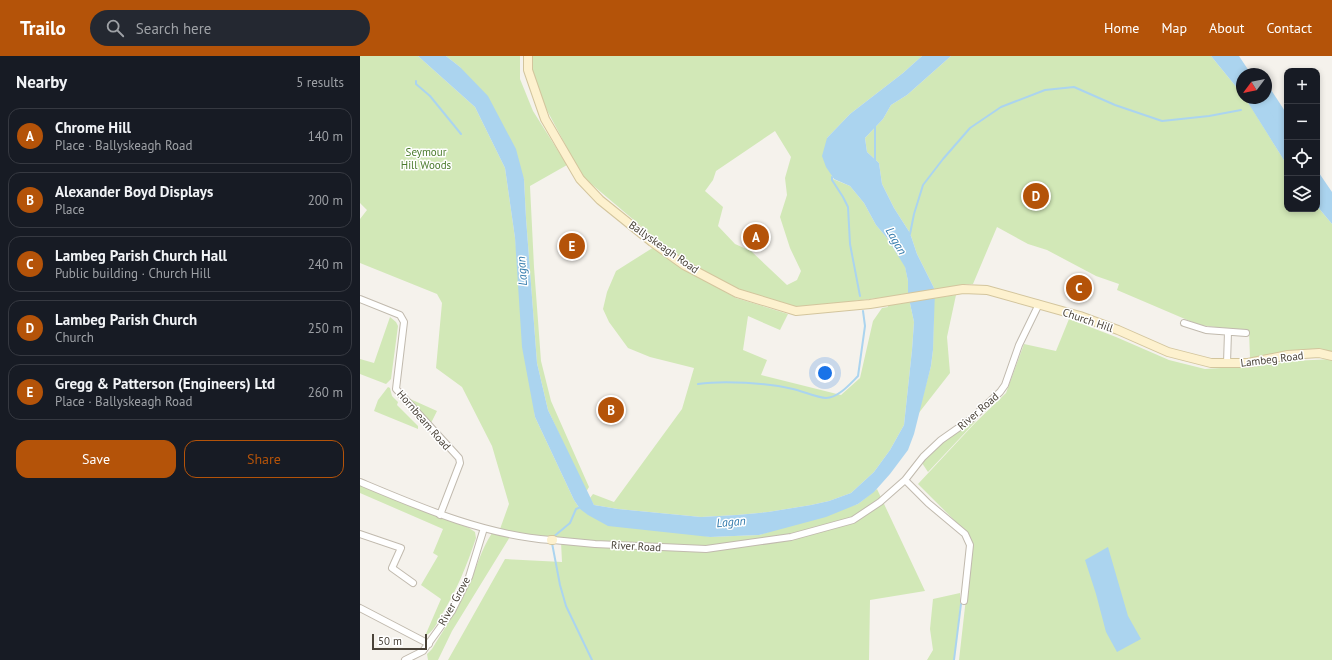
<!DOCTYPE html>
<html lang="en">
<head>
<meta charset="utf-8">
<style>
  body { margin:0; font-family:"PT Sans",sans-serif; background:#242831; color:#f1f3f6 }
  .controls { position:absolute; right:12px; top:12px; display:grid; overflow:hidden; border-radius:8px; box-shadow:0 2px 6px #0003 }
  .controls button { width:36px; height:36px; display:grid; place-items:center; padding:0; border:0; border-bottom:1px solid #363941; background:#171b24; color:#f1f3f6; font:20px sans-serif }
  .compass { position:absolute; left:876px; top:12px; width:36px; height:36px; border-radius:50%; background:#171b24; box-shadow:0 2px 6px #0003; rotate:238deg }
  .scale { position:absolute; left:12px; bottom:10px; width:55px; box-sizing:border-box; padding-left:4px; border:2px solid #4a4339; border-top:0; font-size:11px; line-height:14px; white-space:nowrap; color:#4a4339; -webkit-text-stroke:3px #fff; paint-order:stroke }
  .you { position:absolute; left:465px; top:317px; width:14px; height:14px; margin:-10px; border:3px solid #fff; border-radius:50%; background:#1a73e8; box-shadow:0 0 0 6px #1a73e833 }
  .badge { display:grid; place-items:center; width:26px; height:26px; border-radius:50%; background:#b45309; color:#fff; font-size:13px; font-weight:700 }
  .pin { position:absolute; translate:-50% -50%; border:2px solid #fff; box-shadow:0 1px 4px #0006 }
  .list { margin:0; padding:0; list-style:none }
  h2 { display:flex; justify-content:space-between; align-items:center; height:52px; margin:0; padding:0 16px; font-size:17px }
  h2 small { font-size:13px; font-weight:400; color:#9ea1a6 }
  .list li { display:grid; grid-template-columns:26px 1fr auto; gap:12px; align-items:center; box-sizing:border-box; height:56px; margin:0 8px 8px; padding:0 8px; border:1px solid #363941; border-radius:12px }
  .list b { display:block; font-size:15px; white-space:nowrap }
  .list p { margin:0; font-size:13px; white-space:nowrap; color:#9ea1a6 }
  .list em { font-size:13px; font-style:normal; color:#9ea1a6 }
  .actions { display:flex; gap:8px; padding:12px 16px }
  .actions a { flex:1; padding:9px 0; border:1px solid #b45309; border-radius:12px; text-align:center; font-size:14px; color:#b45309 }
  .actions .main { background:#b45309; color:#fff }
  .icon { flex:none; width:22px; height:22px; fill:none; stroke:currentColor; stroke-width:2; stroke-linecap:round; stroke-linejoin:round }
  .map { position:relative; flex:none; width:972px; height:604px; overflow:hidden }
  header { display:flex; align-items:center; gap:24px; box-sizing:border-box; height:56px; padding:0 20px; background:#b45309; color:#fff }
  header strong { font-size:19px }
  nav { display:flex; gap:22px; margin-inline-start:auto; font-size:14px }
  .search { width:280px; height:36px; background:#242831; display:flex; align-items:center; gap:10px; box-sizing:border-box; padding:0 14px; border-radius:22px; color:#9ea1a6; font-size:15px }
  main { display:flex }
  aside { flex:1; background:#171b24 }
  .map>svg:first-child { display:block }
  .green { fill:#d2e8b7; fill-rule:evenodd }
  .water { fill:#abd4ef }
  .lines { fill:none; stroke-linecap:round; stroke-linejoin:round }
  .stream { stroke:#abd4ef; stroke-width:2 }
  .river { stroke:#abd4ef; stroke-width:13 }
  .street-casing { stroke:#c1baae; stroke-width:8 }
  .secondary-casing { stroke:#d3c59d; stroke-width:10 }
  .street { stroke:#fff; stroke-width:6 }
  .secondary { stroke:#fdf1ce; stroke-width:8 }
  .labels { text-anchor:middle; stroke-width:3; stroke-linejoin:round; paint-order:stroke }
  .park-label { font-size:11px; fill:#4b7b2d; stroke:#fff }
  .street-label { font-size:11px; fill:#4a4339; stroke:#fff }
  .water-label { font-size:12px; font-style:italic; fill:#327aac; stroke:#fff }
</style>
</head>
<body>
<header>
<strong>Trailo</strong>
<div class="search"><svg class="icon" aria-label="search" viewBox="0 0 24 24"><circle cx="10" cy="10" r="6"/><path d="M15 15l6 6"/></svg>Search here</div>
<nav><a>Home</a><a>Map</a><a>About</a><a>Contact</a></nav>
</header>
<main>
<aside>
<h2>Nearby<small>5 results</small></h2>
<ul class="list">
<li><span class="badge">A</span><div><b>Chrome Hill</b><p>Place · Ballyskeagh Road</p></div><em>140 m</em></li>
<li><span class="badge">B</span><div><b>Alexander Boyd Displays</b><p>Place</p></div><em>200 m</em></li>
<li><span class="badge">C</span><div><b>Lambeg Parish Church Hall</b><p>Public building · Church Hill</p></div><em>240 m</em></li>
<li><span class="badge">D</span><div><b>Lambeg Parish Church</b><p>Church</p></div><em>250 m</em></li>
<li><span class="badge">E</span><div><b>Gregg &amp; Patterson (Engineers) Ltd</b><p>Place · Ballyskeagh Road</p></div><em>260 m</em></li>
</ul>
<div class="actions"><a class="main">Save</a><a>Share</a></div>
</aside>
<div class="map">
<svg width="972" height="604" viewBox="0 0 972 604">
  <rect width="100%" height="100%" fill="#f5f2ec"/>
  <!-- green -->
  <path class="green" d="M0,0h58l57,51 30,61 10,70 20,179 39,83 6,9 130,28 49,-2 99,-31 19,-15 48,102 -55,9 -1,60h-421l57,-101 57,3 -1,-20h33c-27,-4 -54,-6 -81,-10l-61,99 -14,29h-10l-1,-6 5,-5c12,-20 26,-40 36,-62 8,-18 13,-37 24,-54l4,2 4,-6 9,-25 -17,-58 -30,-59 -26,-19 6,-65 -5,-9 -77,-31v-44l7,-9 -7,-7z
    M86,0h74v23l13,32 34,54 -37,21 4,81 7,94 10,40 38,86 -3,5 -38,-82 -11,-47 -11,-145 -2,-39 -64,-112z
    M172,0h390l-19,17 -53,41 -23,24 5,39 1,2 17,7 14,17 12,22 11,13 18,28 3,15v13l6,28 -2,28 -8,75 -14,25 -16,22 -23,21 -22,8 -18,4 -43,7 -31,3 -36,2 -83,-8 -24,-4 -4,-7 3,-4 21,8 68,-93 12,-41 -44,-11 -22,-9 -19,-26 -6,-13 4,-17 9,-21 38,-24 29,21 53,30 52,16 -8,16 -32,-14 -5,34 24,10 -6,15 80,20 19,-17 13,-57 9,-13 6,-1 -2,-10 -89,11 -60,-18 -52,-29 -23,-17 -80,-68 -41,-77 -9,-28zM415,75l16,26 -6,21 2,17 -7,22 10,31 11,23 -4,9 -10,5 -36,-34 -16,-7 -17,-18 5,-19 -18,-16 8,-11 3,-9z
    M591,0h260l31,38v4l4,1 41,66v44h30v-3l15,18v129l-11,-4 -33,2 -38,7 -1,-27 -50,-6 -82,-35 2,-6 -23,-8 -49,-26 -19,-6 -31,-17 -24,57h-8v1l-30,5 -18,-36 -7,-21 -16,-25 -12,-24 -3,-21 -12,-11 -2,-14 18,-19 8,-14 16,-10z
    M596,239l-9,42 3,36 -32,41 13,-48 2,-16 1,-52z
    M30,261l6,5 2,4 -7,53 -5,5 -26,-10v-15l14,4z
    M709,263l47,18 53,23 36,9 48,-3 40,-5 39,-2v301h-373l13,-115 -5,-12 -49,-49 57,-61 31,-30 18,-49 32,7z
    M28,331l2,1 2,8 6,6 -1,3 21,21v3l-44,-18 4,-11z
    M48,342l29,13 -6,12z
    M616,365l-48,51 -6,-9c13,-18 35,-32 54,-42z
    M0,429l109,43 6,4 1,6c-9,27 -19,52 -34,76 -5,9 -8,17 -17,22l16,-37 -20,-14 17,-29 -5,-3 10,-24 -83,-36z
    M600,537v14l-6,53h-27l6,-10 -3,-21 3,-30z"/>
  <!-- water -->
  <path class="water" d="M58,0h28l14,11 28,29 28,53 8,30 2,39 11,145 11,47 46,95 24,4 83,8 36,-2 31,-3 43,-7 18,-4 22,-8 23,-21 16,-22 14,-25 8,-75 2,-28 -6,-28v-13l-3,-14 -18,-29 -11,-13 -12,-22 -14,-17 -16,-7 -8,-12 -4,-11 5,-18 23,-24 53,-41 19,-17h29l-44,39 -16,10 -8,14 -18,19 2,14 12,11 3,21 12,24 16,25 7,21 18,36 -2,60 -2,16 -17,68 -6,16 -18,24 -16,18 -16,12 -32,13 -67,18 -49,2 -102,-11 -20,-11 -8,-6 -6,-9 -39,-83 -13,-70 -7,-109 -10,-70 -30,-61z
    M851,0h28l12,18h-9v20z
    M906,40l21,30v39l-42,-67h21z
    M957,114l15,22v32l-15,-18z
    M748,491l20,69 13,23 -24,13 -11,-20 -10,-38 -11,-34z"/>
  <g class="lines">
    <!-- stream -->
    <path class="stream" d="M56,25v3l14,12 31,38
      M515,107v-38
      M472,121v3l11,17 5,10 2,37 10,52
      M550,178l4,-20 9,-29 20,-26 27,-31 31,-21 44,-17 29,-3 41,18 47,16 47,-5 32,-6
      M338,328c26,-4 69,-1 95,5 9,2 25,9 33,9 12,0 24,-14 32,-22l7,-50 -2,-15
      M192,482l18,-15 6,-14 5,-2
      M192,487l8,42 6,21 26,54
      M594,604l7,-56"/>
    <!-- river -->
    <path class="river" d="M906,38l21,32"/>
    <defs>
      <path id="street" d="M0,243l40,16 4,7 -8,67 63,69 1,5 -20,52
        M824,267l22,7 40,3
        M867,307l1,-31
        M545,424l23,23 37,31 5,11 -6,56
        M0,426c62,26 124,53 191,58
        M0,478l41,14 -9,20 21,15
        M193,484l42,4 111,5 85,-12 62,-17 27,-18 25,-22 18,-23 18,-17 30,-21 29,-27 5,-7 14,-40 20,-41
        M0,552l69,36
        M45,604l18,-9 29,-40 17,-34 15,-49"/>
      <path id="secondary" d="M168,0v14l17,49 35,60 20,21 52,42 32,23 53,28 59,18 74,-7 93,-15 24,1 93,26 38,14 50,22 43,11h37l40,-8 31,-2 13,3
        M191,484h2"/>
    </defs>
    <!-- street casing -->
    <use href="#street" class="street-casing"/>
    <!-- secondary casing -->
    <use href="#secondary" class="secondary-casing"/>
    <!-- street -->
    <use href="#street" class="street"/>
    <!-- secondary -->
    <use href="#secondary" class="secondary"/>
  </g>
  <g class="labels">
    <!-- park labels -->
    <g class="park-label">
      <text x="66" y="100">Seymour<tspan x="66" dy="13">Hill Woods</tspan></text>
    </g>
    <!-- street labels -->
    <g class="street-label">
      <text transform="translate(304 191) rotate(35)" y="4">Ballyskeagh Road</text>
      <text transform="translate(728 264) rotate(19)" y="4">Church Hill</text>
      <text transform="translate(912 303) rotate(-7)" y="4">Lambeg Road</text>
      <text transform="translate(618 355) rotate(-41)" y="4">River Road</text>
      <text transform="translate(64 364) rotate(49)" y="4">Hornbeam Road</text>
      <text transform="translate(276 490) rotate(3)" y="4">River Road</text>
      <text transform="translate(94 545) rotate(-61)" y="4">River Grove</text>
    </g>
    <!-- water labels -->
    <g class="water-label">
      <text transform="translate(536 185) rotate(60)" y="4">Lagan</text>
      <text transform="translate(162 215) rotate(-94)" y="4">Lagan</text>
      <text transform="translate(371 466) rotate(-5)" y="4">Lagan</text>
    </g>
  </g>
</svg>
<div class="controls">
<button>+</button>
<button>−</button>
<button><svg class="icon" aria-label="locate" viewBox="0 0 24 24"><circle cx="12" cy="12" r="6"/><path d="M12 2v4M12 18v4M2 12h4M18 12h4"/></svg></button>
<button><svg class="icon" aria-label="layers" viewBox="0 0 24 24"><path d="M12 4l9 5-9 5-9-5zM3 14l9 5 9-5"/></svg></button>
</div>
<svg class="compass" viewBox="-18 -18 36 36"><path d="M0-13l5 13h-10z" fill="#e53935"/><path d="M0 13l5-13h-10z" fill="#9ea1a6"/></svg>
<div class="scale">50 m</div>
<div class="you"></div>
<div class="pin badge" style="left:396px;top:181px">A</div>
<div class="pin badge" style="left:251px;top:354px">B</div>
<div class="pin badge" style="left:719px;top:232px">C</div>
<div class="pin badge" style="left:676px;top:140px">D</div>
<div class="pin badge" style="left:212px;top:190px">E</div>
</div>
</main>
</body>
</html>
